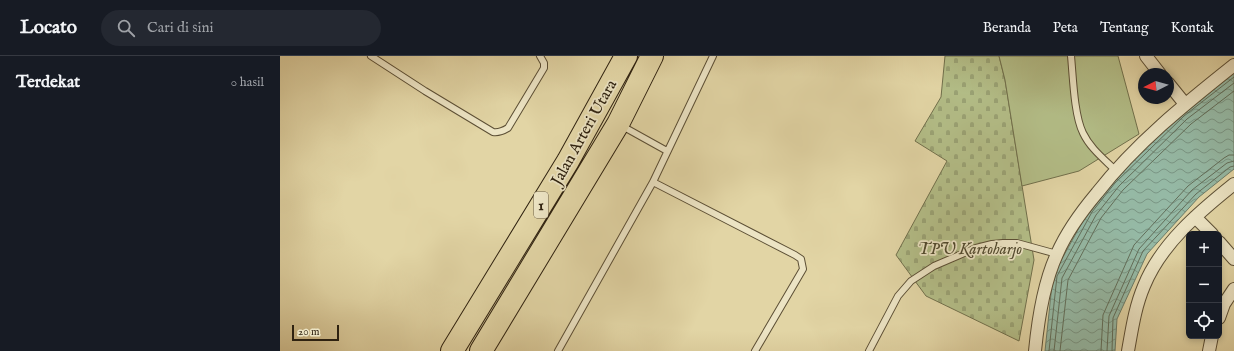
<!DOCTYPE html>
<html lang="id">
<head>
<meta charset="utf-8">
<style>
  body { margin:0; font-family:"IM FELL English",serif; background:#242831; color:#f1f3f6 }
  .controls { position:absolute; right:12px; bottom:12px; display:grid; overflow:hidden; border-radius:6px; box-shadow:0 2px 6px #0003 }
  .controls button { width:36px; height:36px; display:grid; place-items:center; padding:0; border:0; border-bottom:1px solid #363941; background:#171b24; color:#f1f3f6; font:20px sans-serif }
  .compass { position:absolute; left:858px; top:12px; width:36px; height:36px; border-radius:50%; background:#171b24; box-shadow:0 2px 6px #0003; rotate:264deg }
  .scale { position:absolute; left:12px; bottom:10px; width:47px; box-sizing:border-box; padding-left:4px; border:2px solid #2f2210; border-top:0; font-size:11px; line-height:14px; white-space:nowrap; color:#2f2210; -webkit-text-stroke:3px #ece4c4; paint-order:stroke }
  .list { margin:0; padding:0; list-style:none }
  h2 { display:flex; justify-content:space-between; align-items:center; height:52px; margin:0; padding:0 16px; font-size:17px }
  h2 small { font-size:13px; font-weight:400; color:#9ea1a6 }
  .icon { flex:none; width:22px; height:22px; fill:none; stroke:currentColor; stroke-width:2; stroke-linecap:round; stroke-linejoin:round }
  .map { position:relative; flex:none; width:954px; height:295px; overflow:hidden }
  header { display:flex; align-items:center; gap:24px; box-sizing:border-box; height:56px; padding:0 20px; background:#171b24; border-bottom:1px solid #363941 }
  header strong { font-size:19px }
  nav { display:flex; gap:22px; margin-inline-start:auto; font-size:14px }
  .search { width:280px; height:36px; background:#242831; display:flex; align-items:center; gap:10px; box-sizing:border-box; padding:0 14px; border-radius:22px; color:#9ea1a6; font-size:15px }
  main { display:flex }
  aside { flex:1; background:#171b24 }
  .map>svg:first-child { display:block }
  .cemetery { fill:url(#cemetery-stones); stroke:#71704c }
  .pitch { fill:#b3bd87; stroke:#71704c }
  .water { fill:url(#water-waves); stroke:#6c7d69 }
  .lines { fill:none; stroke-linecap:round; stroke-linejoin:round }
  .shore { stroke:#626e5a; stroke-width:1 }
  .lane-casing { stroke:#5c4f35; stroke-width:8 }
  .street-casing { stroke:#5c4f35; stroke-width:14 }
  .highway-casing { stroke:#2f2210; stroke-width:24 }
  .lane { stroke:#ece4c4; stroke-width:6 }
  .street { stroke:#ece4c4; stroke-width:12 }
  .highway { stroke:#e2d5a5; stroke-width:22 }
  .labels { text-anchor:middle; stroke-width:3.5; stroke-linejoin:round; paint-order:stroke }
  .shield { fill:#ece4c4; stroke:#685c46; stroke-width:1 }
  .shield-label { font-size:15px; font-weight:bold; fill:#2f2210 }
  .street-label { font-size:16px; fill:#2f2210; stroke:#ece4c4 }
  .park-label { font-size:16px; font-style:italic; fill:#50492e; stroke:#ece4c4 }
</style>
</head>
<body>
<header>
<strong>Locato</strong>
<div class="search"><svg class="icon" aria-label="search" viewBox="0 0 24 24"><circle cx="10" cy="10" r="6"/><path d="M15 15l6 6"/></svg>Cari di sini</div>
<nav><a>Beranda</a><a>Peta</a><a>Tentang</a><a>Kontak</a></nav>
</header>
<main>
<aside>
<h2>Terdekat<small>0 hasil</small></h2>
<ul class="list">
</ul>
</aside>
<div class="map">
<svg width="954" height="295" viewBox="0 0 954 295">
  <defs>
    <pattern id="cemetery-stones" width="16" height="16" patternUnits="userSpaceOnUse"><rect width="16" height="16" fill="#b3bd87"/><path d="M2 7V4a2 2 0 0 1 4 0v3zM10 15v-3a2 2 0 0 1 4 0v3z" fill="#9aa274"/></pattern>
    <pattern id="water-waves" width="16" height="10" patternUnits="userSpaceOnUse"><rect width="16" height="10" fill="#95b9a5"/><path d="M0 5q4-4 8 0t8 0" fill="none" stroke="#7a9685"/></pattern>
  </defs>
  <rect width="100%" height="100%" fill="#e2d5a5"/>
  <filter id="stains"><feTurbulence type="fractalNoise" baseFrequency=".005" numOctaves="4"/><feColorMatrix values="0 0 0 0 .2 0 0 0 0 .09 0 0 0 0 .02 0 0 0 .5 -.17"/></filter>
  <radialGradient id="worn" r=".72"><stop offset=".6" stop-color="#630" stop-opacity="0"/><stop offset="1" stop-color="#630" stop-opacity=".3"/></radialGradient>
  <!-- cemetery -->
  <path class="cemetery" d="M665,0h54l6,24 29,180 -15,81 -93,-45 -30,-41 51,-94 -32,-20 26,-44z"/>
  <!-- pitch -->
  <path class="pitch" d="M719,0h119l21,78 -60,37 -57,15 -17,-106z"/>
  <!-- water -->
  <path class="water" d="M954,16v97l-35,28 -52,57 -30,65 -2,32h-70l8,-76 36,-65 23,-30 70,-68z"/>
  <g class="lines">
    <!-- shore -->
    <path class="shore" d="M769,295l8,-75 35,-64 23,-29 69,-67 50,-39
      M774,295l8,-73 34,-63 23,-29 68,-67 47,-36
      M780,295l8,-71 33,-62 22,-28 68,-66 43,-33
      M821,295l2,-36 31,-70 54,-59 36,-28 5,-3h5
      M827,295l2,-35 30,-67 53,-59 35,-27 7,-2
      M832,295l1,-33 30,-67 53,-57 34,-27 4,-1"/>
    <defs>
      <path id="lane" d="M91,0l54,35 68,41c6,1 10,-1 15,-4l36,-60v-5l-4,-7
        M791,0c2,20 3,59 12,77 7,15 21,26 32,37
        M342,70l45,25
        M373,126l142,73 6,4 2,10 -48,82
        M278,295l95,-169 60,-126
        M589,295l29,-55 13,-15 23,-15 42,-18 16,-4 11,-1h14l40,11"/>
      <path id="street" d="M866,0l14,18
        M888,27l17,21
        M915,161l17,17
        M939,186l15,17
        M939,262l5,-14 10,-15
        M755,295c3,-31 9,-69 22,-97 10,-23 24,-42 40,-61 39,-50 88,-89 137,-128
        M848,295c4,-22 7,-44 16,-65 17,-42 55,-74 90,-102
        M929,295l3,-15"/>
      <path id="highway" d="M172,295l116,-190 58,-105
        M201,295l137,-227 34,-68"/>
    </defs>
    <!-- lane casing -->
    <use href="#lane" class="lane-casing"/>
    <!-- street casing -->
    <use href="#street" class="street-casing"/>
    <!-- highway casing -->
    <use href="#highway" class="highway-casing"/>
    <!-- lane -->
    <use href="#lane" class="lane"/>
    <!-- street -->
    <use href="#street" class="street"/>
    <!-- highway -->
    <use href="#highway" class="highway"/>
  </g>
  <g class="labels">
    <!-- shield labels -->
    <rect class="shield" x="254" y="136" width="14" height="26" rx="3"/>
    <g class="shield-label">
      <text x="261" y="154">1</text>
    </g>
    <!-- street labels -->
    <g class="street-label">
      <text transform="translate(303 76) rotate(-61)" y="6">Jalan Arteri Utara</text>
    </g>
    <!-- park labels -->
    <g class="park-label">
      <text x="690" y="198">TPU Kartoharjo</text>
    </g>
  </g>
  <rect width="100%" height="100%" filter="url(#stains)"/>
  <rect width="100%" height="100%" fill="url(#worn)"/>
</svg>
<div class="controls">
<button>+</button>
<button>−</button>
<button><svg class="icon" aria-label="locate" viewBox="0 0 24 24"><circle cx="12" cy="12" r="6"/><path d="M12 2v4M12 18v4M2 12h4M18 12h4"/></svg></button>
</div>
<svg class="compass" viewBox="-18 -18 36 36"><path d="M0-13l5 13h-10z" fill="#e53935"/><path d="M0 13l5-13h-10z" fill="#9ea1a6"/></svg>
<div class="scale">20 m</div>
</div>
</main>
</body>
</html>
